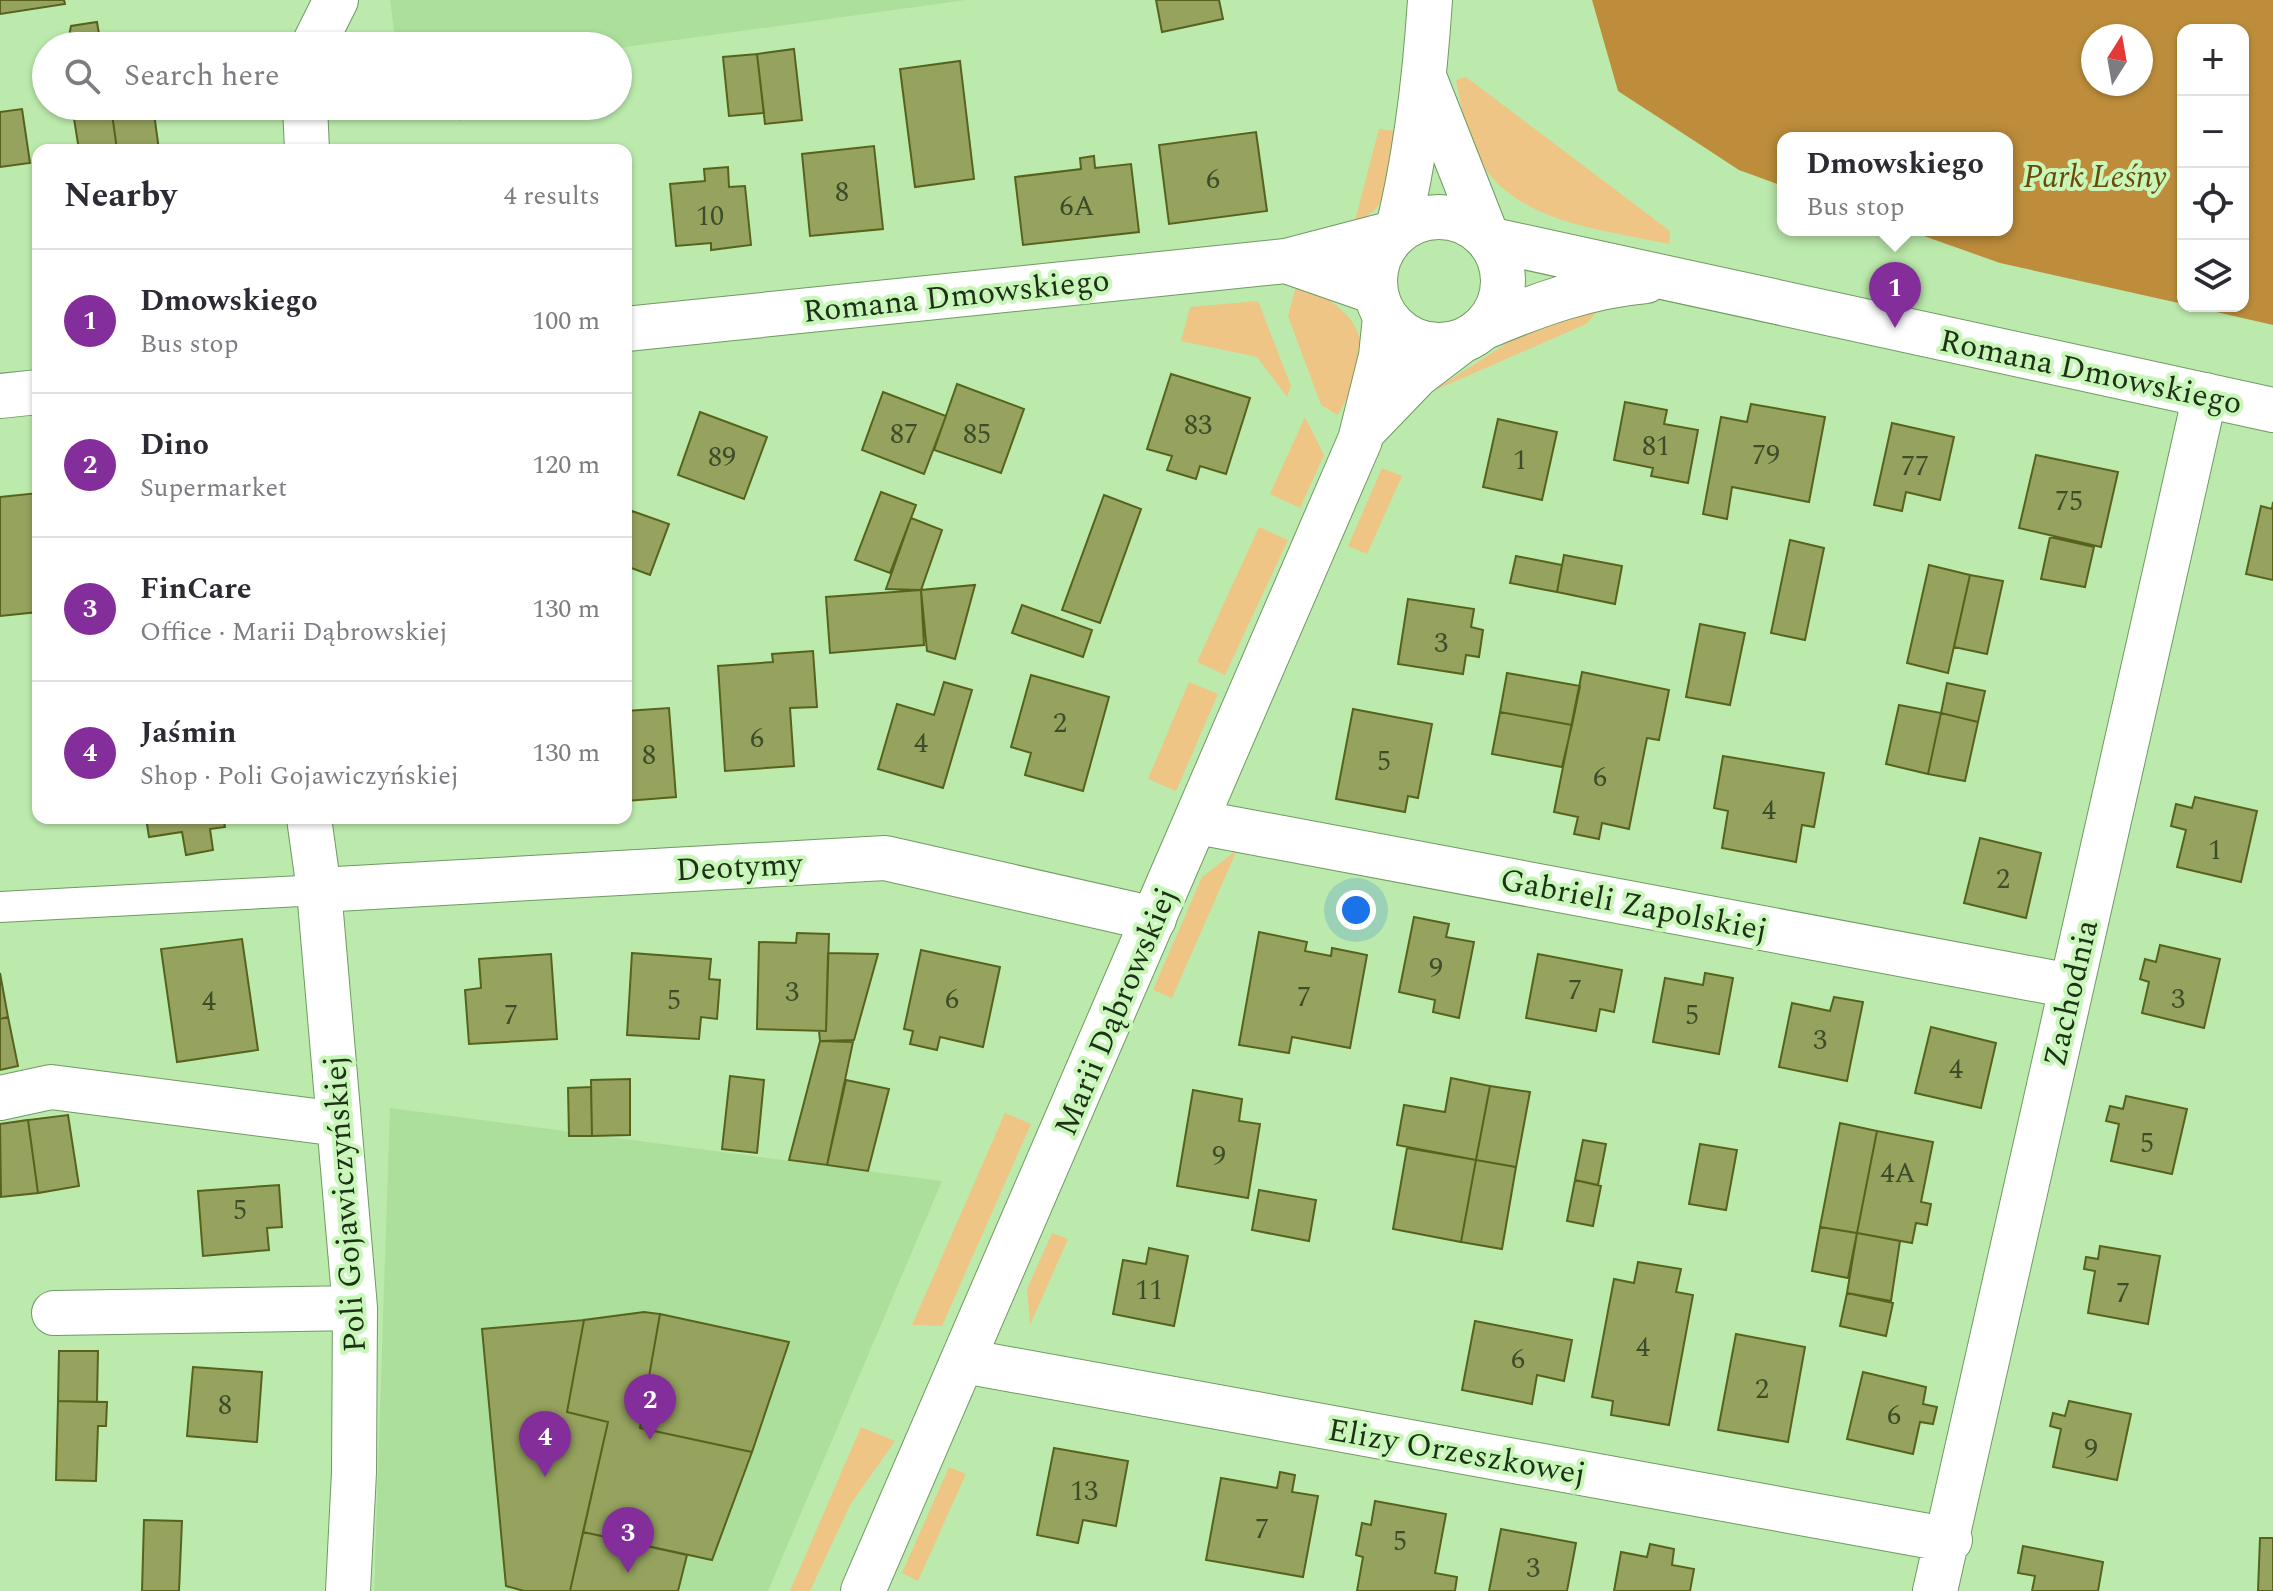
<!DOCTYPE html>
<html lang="en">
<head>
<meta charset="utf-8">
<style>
  body { margin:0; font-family:Spectral,serif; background:#f7f7f7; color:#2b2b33 }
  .controls { position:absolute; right:24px; top:24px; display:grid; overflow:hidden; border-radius:16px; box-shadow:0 2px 6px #0004 }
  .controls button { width:72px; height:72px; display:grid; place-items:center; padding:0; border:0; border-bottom:2px solid #e1e1e2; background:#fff; color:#2b2b33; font:40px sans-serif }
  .compass { position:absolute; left:2081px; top:24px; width:72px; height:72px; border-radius:50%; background:#fff; box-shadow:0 2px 6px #0004; rotate:11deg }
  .you { position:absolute; left:1356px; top:910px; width:28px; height:28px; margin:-20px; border:6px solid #fff; border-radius:50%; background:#1a73e8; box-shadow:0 0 0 12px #1a73e833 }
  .badge { display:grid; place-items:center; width:52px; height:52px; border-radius:50%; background:#842e9b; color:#fff; font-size:26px; font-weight:700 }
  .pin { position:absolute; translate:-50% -66px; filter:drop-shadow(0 2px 4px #0008) }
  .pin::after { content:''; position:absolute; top:42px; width:28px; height:24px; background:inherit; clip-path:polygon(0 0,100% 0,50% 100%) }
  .popup { position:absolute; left:1777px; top:132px; width:236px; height:104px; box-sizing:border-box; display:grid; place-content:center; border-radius:16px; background:#fff; filter:drop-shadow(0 2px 6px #0005); font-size:26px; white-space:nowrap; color:#7c7c81 }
  .popup b { font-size:30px; color:#2b2b33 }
  .popup::after { content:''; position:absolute; left:50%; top:100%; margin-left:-16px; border:16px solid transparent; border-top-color:#fff }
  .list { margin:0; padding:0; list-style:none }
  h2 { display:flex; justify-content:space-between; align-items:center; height:104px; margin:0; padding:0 32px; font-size:34px }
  h2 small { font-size:26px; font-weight:400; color:#7c7c81 }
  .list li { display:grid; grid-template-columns:52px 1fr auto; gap:24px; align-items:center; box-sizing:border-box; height:144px; padding:0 32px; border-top:2px solid #e1e1e2 }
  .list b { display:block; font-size:30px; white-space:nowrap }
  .list p { margin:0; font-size:26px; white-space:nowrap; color:#7c7c81 }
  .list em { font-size:26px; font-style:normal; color:#7c7c81 }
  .icon { flex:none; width:44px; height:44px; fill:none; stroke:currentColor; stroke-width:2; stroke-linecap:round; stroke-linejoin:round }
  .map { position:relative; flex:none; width:2273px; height:1591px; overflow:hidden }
  .search { position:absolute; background:#fff; box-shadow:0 2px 6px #0004; left:32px; top:32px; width:600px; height:88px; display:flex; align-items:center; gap:20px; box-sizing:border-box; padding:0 28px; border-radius:44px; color:#7c7c81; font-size:30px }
  .panel { position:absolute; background:#fff; box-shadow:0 2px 6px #0004; left:32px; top:144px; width:600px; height:680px; border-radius:16px }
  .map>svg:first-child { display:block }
  .built { fill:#acdf9b }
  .green { fill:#eec585 }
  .forest { fill:#bd8d3b; fill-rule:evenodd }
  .building { fill:#95a35e; stroke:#57631c; stroke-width:2 }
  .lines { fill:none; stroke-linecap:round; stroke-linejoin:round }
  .service-casing { stroke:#6f9a61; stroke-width:32 }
  .minor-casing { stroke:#6f9a61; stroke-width:46 }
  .tertiary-casing { stroke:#6f9a61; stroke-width:46 }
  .service { stroke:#fff; stroke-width:30 }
  .minor { stroke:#fff; stroke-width:44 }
  .tertiary { stroke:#fff; stroke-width:44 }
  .labels { text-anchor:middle; stroke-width:8; stroke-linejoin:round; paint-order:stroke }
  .number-label { font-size:28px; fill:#3c4d2a }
  .park-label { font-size:32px; font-style:italic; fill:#6b4a08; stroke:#c8f7b9 }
  .street-label { font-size:32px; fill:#1e3018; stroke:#c8f7b9 }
</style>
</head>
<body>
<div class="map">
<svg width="2273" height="1591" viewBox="0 0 2273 1591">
  <rect width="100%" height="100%" fill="#bceaac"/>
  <!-- built -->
  <path class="built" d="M390,0h576l-348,48 -222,-2z
    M390,1108l552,73 -174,410h-394z"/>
  <!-- green -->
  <path class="green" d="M1466,77l204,154 -1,13c-64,-14 -157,-21 -191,-87 -12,-23 -17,-51 -22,-77z
    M1379,129l17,2c-5,44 0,71 -42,93z
    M1297,283c72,33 79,63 41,132l-17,-10 -33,-89z
    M1258,301l33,85 -4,11 -30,-40 -76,-16 9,-34z
    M1604,304l-18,20 -155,68 98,-63z
    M1305,417l19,38 -24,53 -30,-14z
    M1382,468l20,8 -35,78 -19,-8z
    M1259,527l29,13 -63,135 -28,-13z
    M1189,682l29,12 -42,97 -28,-12z
    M1237,850l-65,148 -19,-8 49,-113z
    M1005,1113l26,11 -89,202 -30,-1z
    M1052,1233l16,6 -38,86 -3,-36z
    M861,1427l34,14 -45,64 -40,86h-20z
    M949,1467l17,7 -48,107 -16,-8z"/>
  <!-- forest -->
  <path class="forest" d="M1592,0h681v325l-83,-19h53v-276h-60v274l-183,-41 -93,-33h100v-92h-224v48l-44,-16 -121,-79zM2093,36h48v48h-48z"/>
  <!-- building -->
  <path class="building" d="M0,0h64l1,4 -65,10z
    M1156,0h63l4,19 -61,13z
    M97,22l4,24h-34l4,-20z
    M794,49l8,71 -37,4 -8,-70z
    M757,54l7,59 -35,3 -6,-59z
    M960,61l14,118 -59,8 -15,-118z
    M72,106h39l6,44h-38z
    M111,106h42l6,44h-42z
    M419,106h65l1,9 -25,4 -2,-9 -38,5z
    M484,106h72l-71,9z
    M22,109l8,54 -30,4v-55z
    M1256,132l11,79 -98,13 -10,-79z
    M874,146l9,83 -73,7 -8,-82z
    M1094,156l1,12 36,-4 8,68 -116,13 -8,-68 66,-8 -1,-11z
    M728,167l1,20 16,-1 6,59 -40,5v-7l-35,3 -6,-62 35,-3 -1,-12z
    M1171,374l79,24 -24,76 -26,-8 -4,13 -29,-9 5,-14 -25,-7z
    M957,384l67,25 -23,64 -67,-23z
    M883,392l63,24 -22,58 -62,-24z
    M1625,402l42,8 -3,14 34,6 -10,53 -37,-7 2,-8 -39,-8z
    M1751,404l74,13 -16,85 -77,-15 -5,32 -24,-5 18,-97 26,5z
    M700,412l67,25 -23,62 -66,-24z
    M1498,419l59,13 -15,68 -59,-13z
    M1892,423l62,14 -14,63 -34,-8 -4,19 -28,-6z
    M2036,455l82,17 -17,75 -82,-19z
    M881,492l35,13 -26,68 -35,-13z
    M38,493v119l-38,4v-119z
    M1104,495l37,14 -41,114 -38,-13z
    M2273,502v78l-27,-6 15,-68 11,3z
    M632,511l37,13 -19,51 -24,-9v-41z
    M911,518l31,12 -21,60 -35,-1z
    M2050,537l44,10 -9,40 -44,-8z
    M1790,540l34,8 -19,92 -34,-7z
    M1564,555l58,11 -7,38 -58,-12z
    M1516,556l46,9 -5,27 -47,-9z
    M1929,565l41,10 -22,98 -41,-10z
    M1970,575l33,6 -16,73 -33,-7z
    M975,585l-20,74 -28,-8 -6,-61z
    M921,590l3,55 -94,8 -4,-56z
    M1408,599l66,10 -3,18 12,3 -4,27 -13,-2 -3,19 -65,-10z
    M1022,605l70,25 -9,27 -71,-24z
    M1700,624l45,9 -15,72 -44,-8z
    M813,651l4,56 -27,1 4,58 -69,5 -7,-105 55,-4 -1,-8z
    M1582,672l87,18 -10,50 -12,-2 -18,91 -27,-6 -3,16 -25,-5 4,-17 -24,-5z
    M1507,673l73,13 -8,39 -72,-13z
    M1031,675l78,22 -26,94 -58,-16 6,-22 -20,-6z
    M944,682l28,8 -29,98 -65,-19 19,-65 37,11z
    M1947,683l38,8 -7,31 -37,-9z
    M1899,705l42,8 -13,61 -42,-10z
    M669,708l7,89 -50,4v-90z
    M1353,709l79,15 -14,74 -10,-2 -3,16 -69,-13z
    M1500,712l72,13 -10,42 -70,-13z
    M1941,713l37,9 -13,59 -37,-7z
    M1723,756l101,17 -10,54 -12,-2 -6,37 -74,-14 6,-37 -14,-3z
    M2195,797l62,14 -16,71 -64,-15 9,-37 -15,-4 5,-22 16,4z
    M146,818h77l2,9 -15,2 3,21 -27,5 -4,-23 -33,5z
    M1980,838l61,15 -15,65 -62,-15z
    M1414,917l35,7 -3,13 28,5 -15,76 -26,-6 2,-12 -36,-8z
    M1259,932l48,10 -2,9 26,5 1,-8 35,7 -17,93 -58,-11 -3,16 -50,-8z
    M797,933l32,1 -3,97 -69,-2 2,-87 37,1z
    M242,939l16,111 -81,12 -16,-113z
    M2160,945l60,14 -16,69 -62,-15 7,-31 -9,-3 5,-20 11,3z
    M921,950l79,17 -17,80 -43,-10 -3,13 -27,-6 3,-13 -9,-2z
    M632,953l79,6 -2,20 11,1 -3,39 -16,-2 -2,22 -72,-4z
    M828,953l50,1 -24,86 -34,1 -1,-10h7z
    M551,954l6,85 -88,5 -4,-54 16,-2 -2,-29z
    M1538,954l84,16 -8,42 -14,-3 -4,22 -70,-13z
    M0,973l8,44 -8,2z
    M1705,973l28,5 -14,76 -66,-12 12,-64 38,7z
    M1834,997l29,5 -16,79 -68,-14 13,-64 38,8z
    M8,1017l10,49 -18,4v-51z
    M1931,1027l65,16 -15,65 -66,-15z
    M820,1041l33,1 -26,123 -38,-5z
    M730,1076l34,4 -7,73 -35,-4z
    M1451,1078l39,8 -14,74 -79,-15 7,-40 41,7z
    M630,1079v56l-38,1 -1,-56z
    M846,1080l43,9 -21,82 -41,-6z
    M1490,1086l40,6 -14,75 -40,-7z
    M591,1087l1,49h-23l-1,-48z
    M1193,1090l49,9 -3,22 21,3 -12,74 -71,-12z
    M2126,1096l61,13 -15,65 -61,-13 8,-37 -13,-3 4,-15 13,3z
    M68,1115l11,71 -41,7 -10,-73z
    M28,1120l10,73 -37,4 -1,-73z
    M1840,1123l37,8 -20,102 -37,-6z
    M1877,1131l56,11 -12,60 10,2 -4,21 -11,-2 -4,20 -55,-10z
    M1583,1140l23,4 -8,41 -23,-5z
    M1700,1144l37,6 -11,60 -37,-6z
    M1407,1148l69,12 -15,82 -68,-13z
    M1476,1160l40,7 -14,82 -41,-7z
    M1575,1180l26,6 -8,40 -26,-5z
    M279,1185l3,42 -15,1 2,22 -66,6 -5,-65z
    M1259,1190l57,10 -7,41 -57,-11z
    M1820,1227l37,6 -9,45 -36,-7z
    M1857,1233l43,8 -9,60 -44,-8z
    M2100,1246l60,10 -12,68 -60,-11 7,-42 -11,-2 2,-12 12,2z
    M1149,1248l39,8 -14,70 -61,-12 10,-54 23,4z
    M1638,1262l43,7 -5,23 17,3 -24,130 -58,-10 2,-14 -21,-4 22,-118 20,4z
    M1847,1293l46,10 -7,33 -46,-10z
    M644,1312l16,2 -20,114 112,24 -40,108 -129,-28 25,-110 -41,-10 17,-92z
    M660,1314l129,28 -37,110 -112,-24z
    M584,1320l-17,92 41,10 -38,169h-46l-18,-5 -24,-257z
    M1475,1321l97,19 -8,41 -27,-6 -5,29 -70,-14z
    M1736,1334l69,13 -17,95 -70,-12z
    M59,1351h39l-1,51 -39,-1z
    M193,1367l69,5 -5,70 -70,-6z
    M1863,1372l63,15 -3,17 14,3 -4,17 -13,-2 -7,32 -66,-15z
    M58,1401l49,1 -1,24h-8l-2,55 -40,-1z
    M2069,1401l62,13 -14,66 -64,-13 8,-38 -11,-3 3,-13 12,3z
    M1054,1448l74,13 -12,65 -33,-6 -5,23 -41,-8z
    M1280,1472l15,3 -3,17 26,4 -15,81 -97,-17 15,-82 56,10z
    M1375,1501l71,13 -11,59 22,4 -2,14h-98l6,-34 -7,-2 6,-32 9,2z
    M144,1520l38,1 -3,70h-37z
    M1501,1529l75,14 -9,48h-78z
    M583,1532l104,23 -9,36h-108z
    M2260,1538h13v53h-15z
    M1650,1544l24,5 -2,16 22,4 -4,22h-76l7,-39 26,5z
    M2023,1546l80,16 -5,29h-66l3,-15 -17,-3z"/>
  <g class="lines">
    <defs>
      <path id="service" d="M0,907l319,-17"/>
      <path id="minor" d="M313,46l23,-46
        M305,106l2,44
        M1286,261l89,31
        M626,329l660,-68 111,-29
        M0,396l38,-4
        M309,818l10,72 36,418 -1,164 -6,119
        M1197,822l874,164
        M319,890l566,-32 269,61
        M0,1098l51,-11 288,37
        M54,1313l301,-5
        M964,1361l986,179
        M1935,1591l270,-1196"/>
      <path id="tertiary" d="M1425,79l63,160
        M1375 281a64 64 0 1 1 128 0a64 64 0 1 1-128 0Z
        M1397,232c19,-76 28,-154 33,-232
        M1488,239l785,171
        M1485,327c52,-22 104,-41 161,-46
        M1365,429l52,-54 42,-32
        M863,1591l497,-1151 21,-84 4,-39"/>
    </defs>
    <!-- service casing -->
    <use href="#service" class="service-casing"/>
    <!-- minor casing -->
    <use href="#minor" class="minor-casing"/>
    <!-- tertiary casing -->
    <use href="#tertiary" class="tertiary-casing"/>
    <!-- service -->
    <use href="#service" class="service"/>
    <!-- minor -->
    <use href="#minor" class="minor"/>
    <!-- tertiary -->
    <use href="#tertiary" class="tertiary"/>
  </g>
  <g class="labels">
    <!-- number labels -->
    <g class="number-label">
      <text x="1213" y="188">6</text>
      <text x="842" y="201">8</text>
      <text x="1077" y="215">6A</text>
      <text x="710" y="225">10</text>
      <text x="1198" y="434">83</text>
      <text x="904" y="443">87</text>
      <text x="977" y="443">85</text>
      <text x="1656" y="455">81</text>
      <text x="1766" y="464">79</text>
      <text x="722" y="466">89</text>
      <text x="1520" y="469">1</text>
      <text x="1915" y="475">77</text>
      <text x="2069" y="510">75</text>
      <text x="1441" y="652">3</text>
      <text x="1060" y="732">2</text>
      <text x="757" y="747">6</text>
      <text x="921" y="752">4</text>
      <text x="649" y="764">8</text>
      <text x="1384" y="770">5</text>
      <text x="1600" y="786">6</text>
      <text x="1769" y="819">4</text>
      <text x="2215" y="859">1</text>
      <text x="2003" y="888">2</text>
      <text x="1436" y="977">9</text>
      <text x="1575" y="999">7</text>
      <text x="792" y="1001">3</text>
      <text x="1304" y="1006">7</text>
      <text x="952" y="1008">6</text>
      <text x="2178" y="1008">3</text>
      <text x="674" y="1009">5</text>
      <text x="209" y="1010">4</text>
      <text x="511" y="1024">7</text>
      <text x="1692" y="1024">5</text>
      <text x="1820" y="1049">3</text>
      <text x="1956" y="1078">4</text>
      <text x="2147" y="1152">5</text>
      <text x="1219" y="1165">9</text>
      <text x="1898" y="1182">4A</text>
      <text x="240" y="1219">5</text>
      <text x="1149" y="1299">11</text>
      <text x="2123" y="1302">7</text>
      <text x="1643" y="1356">4</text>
      <text x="1518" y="1368">6</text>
      <text x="1762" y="1398">2</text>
      <text x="225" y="1414">8</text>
      <text x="1894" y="1424">6</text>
      <text x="2091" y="1458">9</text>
      <text x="1084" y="1500">13</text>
      <text x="1262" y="1538">7</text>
      <text x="1400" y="1550">5</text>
      <text x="1533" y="1577">3</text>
    </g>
    <!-- park labels -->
    <g class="park-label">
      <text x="2095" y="187">Park Leśny</text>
    </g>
    <!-- street labels -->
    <g class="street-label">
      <text transform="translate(956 295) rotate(-6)" y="11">Romana Dmowskiego</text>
      <text transform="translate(2091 371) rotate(12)" y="11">Romana Dmowskiego</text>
      <text transform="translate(739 866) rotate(-3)" y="11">Deotymy</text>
      <text transform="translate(1634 904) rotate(11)" y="11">Gabrieli Zapolskiej</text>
      <text transform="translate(2070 993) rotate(-77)" y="11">Zachodnia</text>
      <text transform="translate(1115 1011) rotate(-67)" y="11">Marii Dąbrowskiej</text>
      <text transform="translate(344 1204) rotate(-94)" y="11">Poli Gojawiczyńskiej</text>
      <text transform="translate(1457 1451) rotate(10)" y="11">Elizy Orzeszkowej</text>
    </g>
  </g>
</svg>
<div class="controls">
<button>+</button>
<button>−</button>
<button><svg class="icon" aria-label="locate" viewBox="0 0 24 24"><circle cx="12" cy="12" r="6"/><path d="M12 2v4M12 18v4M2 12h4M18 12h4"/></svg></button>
<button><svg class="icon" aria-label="layers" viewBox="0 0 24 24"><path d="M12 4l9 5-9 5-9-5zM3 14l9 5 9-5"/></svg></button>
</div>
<svg class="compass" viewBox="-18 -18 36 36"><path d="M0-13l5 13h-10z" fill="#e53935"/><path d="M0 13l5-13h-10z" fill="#7c7c81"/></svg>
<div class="you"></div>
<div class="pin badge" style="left:1895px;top:328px">1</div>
<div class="popup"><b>Dmowskiego</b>Bus stop</div>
<div class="pin badge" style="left:650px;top:1440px">2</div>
<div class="pin badge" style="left:628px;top:1573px">3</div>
<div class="pin badge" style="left:545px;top:1477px">4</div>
<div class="search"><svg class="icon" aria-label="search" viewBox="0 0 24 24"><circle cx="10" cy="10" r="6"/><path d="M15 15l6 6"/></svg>Search here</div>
<section class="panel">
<h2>Nearby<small>4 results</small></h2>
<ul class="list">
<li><span class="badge">1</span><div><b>Dmowskiego</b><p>Bus stop</p></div><em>100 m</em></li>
<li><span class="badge">2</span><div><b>Dino</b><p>Supermarket</p></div><em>120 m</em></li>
<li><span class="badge">3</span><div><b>FinCare</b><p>Office · Marii Dąbrowskiej</p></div><em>130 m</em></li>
<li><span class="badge">4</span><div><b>Jaśmin</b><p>Shop · Poli Gojawiczyńskiej</p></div><em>130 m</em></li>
</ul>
</section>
</div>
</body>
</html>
